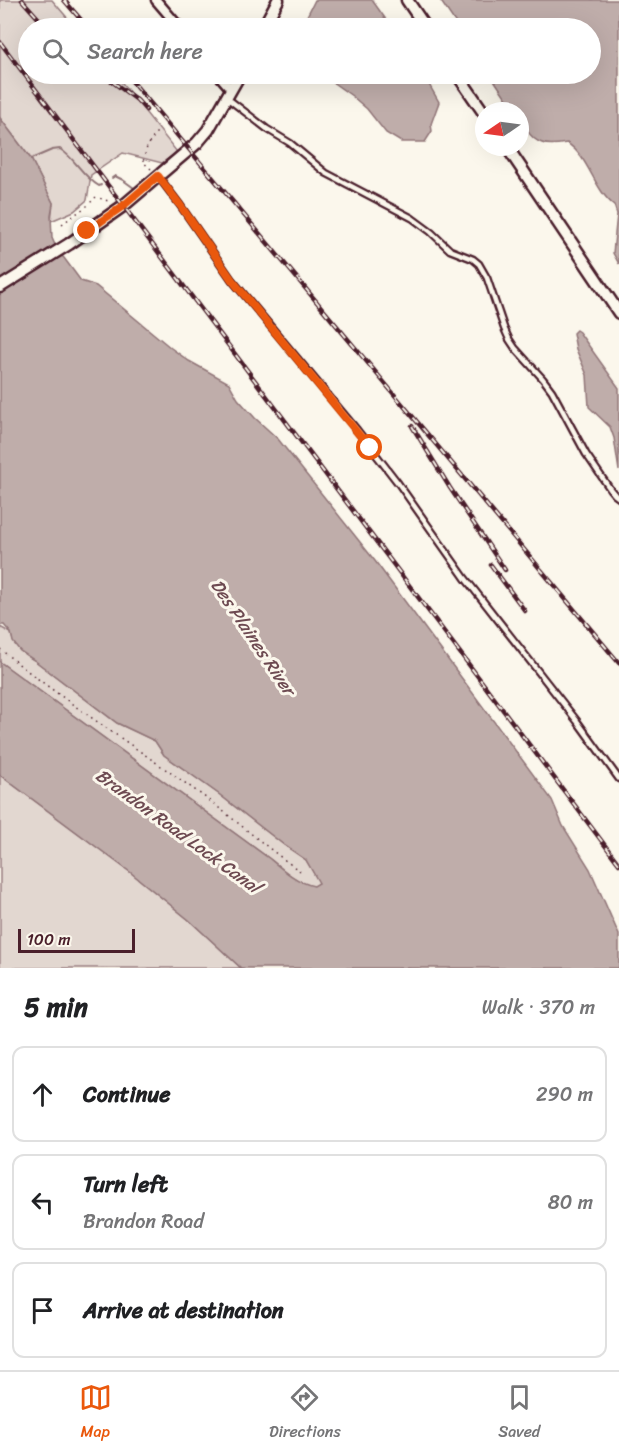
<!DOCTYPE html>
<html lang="en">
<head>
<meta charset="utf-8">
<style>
  body { margin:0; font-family:Sriracha,sans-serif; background:#f6f6f6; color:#202124 }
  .compass { position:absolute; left:475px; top:102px; width:54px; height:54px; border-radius:50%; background:#fff; box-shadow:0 6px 24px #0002; rotate:257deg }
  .scale { position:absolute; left:18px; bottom:15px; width:117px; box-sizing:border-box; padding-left:6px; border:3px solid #4a1f2b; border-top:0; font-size:16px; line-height:21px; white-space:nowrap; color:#4a1f2b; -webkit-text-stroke:4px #fbf7ec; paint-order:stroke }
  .stop { position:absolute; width:18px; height:18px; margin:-14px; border:4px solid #ea580c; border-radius:50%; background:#fff }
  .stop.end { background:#ea580c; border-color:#fff; box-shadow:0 2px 6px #0008 }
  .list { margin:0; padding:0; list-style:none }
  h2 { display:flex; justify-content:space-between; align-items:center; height:78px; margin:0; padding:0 24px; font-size:26px }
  h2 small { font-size:20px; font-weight:400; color:#757577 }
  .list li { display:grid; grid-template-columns:39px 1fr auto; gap:18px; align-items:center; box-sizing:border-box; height:96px; margin:0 12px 12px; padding:0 12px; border:2px solid #e0e0e0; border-radius:12px }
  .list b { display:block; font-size:22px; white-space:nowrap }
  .list p { margin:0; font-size:20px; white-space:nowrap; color:#757577 }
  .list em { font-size:20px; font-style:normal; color:#757577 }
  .icon { flex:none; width:33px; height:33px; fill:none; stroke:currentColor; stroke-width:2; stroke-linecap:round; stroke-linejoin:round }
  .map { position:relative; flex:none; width:619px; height:968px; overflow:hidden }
  .search { position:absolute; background:#fff; box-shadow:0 6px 24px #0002; left:18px; right:18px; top:18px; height:66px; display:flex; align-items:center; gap:15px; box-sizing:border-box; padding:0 21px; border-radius:33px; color:#757577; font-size:22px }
  .sheet { height:402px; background:#fff }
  nav { display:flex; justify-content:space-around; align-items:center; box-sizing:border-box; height:84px; border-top:2px solid #e0e0e0; background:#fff; font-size:16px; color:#757577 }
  nav a { display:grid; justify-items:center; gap:3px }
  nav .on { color:#ea580c }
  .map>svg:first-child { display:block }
  .green { fill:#e2d7d0; stroke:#967b7e; stroke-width:1.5 }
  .water { fill:#bfadaa; stroke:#907477; stroke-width:1.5 }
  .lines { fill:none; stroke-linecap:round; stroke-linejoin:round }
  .stream { stroke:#907477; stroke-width:2 }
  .service-casing { stroke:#4a1f2b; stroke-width:9 }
  .minor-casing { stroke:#4a1f2b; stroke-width:13 }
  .tertiary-casing { stroke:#4a1f2b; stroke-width:15 }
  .path { stroke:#4a1f2b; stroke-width:1.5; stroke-dasharray:1.5 4.5; stroke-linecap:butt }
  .service { stroke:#fbf7ec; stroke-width:4.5 }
  .minor { stroke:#fbf7ec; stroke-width:8 }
  .tertiary { stroke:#fbf7ec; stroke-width:10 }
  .rail-casing { stroke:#4a1f2b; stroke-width:4.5 }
  .rail { stroke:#fbf7ec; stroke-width:2; stroke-dasharray:7; stroke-linecap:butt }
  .route { stroke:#ea580c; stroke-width:8 }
  .labels { text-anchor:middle; stroke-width:6; stroke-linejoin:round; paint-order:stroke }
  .water-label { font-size:18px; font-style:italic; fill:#6d4a51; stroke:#fbf7ec }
</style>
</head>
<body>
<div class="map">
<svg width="619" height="968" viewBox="0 0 619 968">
  <rect width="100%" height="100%" fill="#fbf7ec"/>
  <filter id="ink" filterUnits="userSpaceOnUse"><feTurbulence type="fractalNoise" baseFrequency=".0167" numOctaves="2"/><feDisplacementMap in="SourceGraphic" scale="12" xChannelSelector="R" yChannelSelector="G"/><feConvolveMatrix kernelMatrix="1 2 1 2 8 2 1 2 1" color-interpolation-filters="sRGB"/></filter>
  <g filter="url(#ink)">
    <!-- green -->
    <path class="green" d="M0,0h52l24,28h-48v46h87l62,78 -15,11 -39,-10 -32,22 -4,25 -13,11 -23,10 2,-18 -22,-44 -31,-41z
      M0,627l11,6c3,14 11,20 23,27l83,63 38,18 9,14 56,40 64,50 22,15 14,23 -6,4c-16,-4 -31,-17 -44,-28l-270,-197z
      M0,775l130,97 59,48 52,48h-241z"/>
    <!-- water -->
    <path class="water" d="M315,0h57l20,28h-89l4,-12z
      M440,0h179v264l-6,-11 4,-39 -3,-9c-20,-15 -25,-48 -47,-62 -7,1 -18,3 -25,0 -12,-4 -22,-21 -22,-32h-5l-25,-37h100v-46h-131z
      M321,74h102l16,28 -8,22 1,7 -7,11h-24l-15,-9 -19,-24 -15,-13z
      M0,118l31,41 22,44 -2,12 1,23 6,14 6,6 17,23 15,5 75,62 18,13 40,22 9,16 17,19 23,21 97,122 177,239 11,26 27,43 29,66v33h-378l-52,-48 -59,-48 -130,-97v-113l270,197c13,11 28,24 44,27l5,-3 -13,-23 -22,-15 -64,-50 -56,-40 -9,-14 -38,-18 -83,-63 -14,-9 -7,-9 -2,-9 -7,-8h-4z
      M576,330l3,2 40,56v83l-5,-33 -4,-11 -21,-20 -2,-32 -11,-26 -3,-16z"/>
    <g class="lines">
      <!-- stream -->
      <path class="stream" d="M31,159l21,-9 8,-1c16,10 22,27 39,37l2,-1
        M112,178l3,-2 8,4 11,8"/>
      <defs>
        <path id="service" d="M227,98l40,31 23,14 36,30 86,45 19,14 19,18 23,9 6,5 8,14 17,50 5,11 6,9 28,31 9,12 34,63 24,35 5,6 4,3
          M158,176l22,29 52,75 125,150 41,53 67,95 112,143 42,58"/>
        <path id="minor" d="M156,0l24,28
          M218,74l13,15"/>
        <path id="tertiary" d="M407,0l19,28
          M263,28l15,-28
          M457,74l27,39
          M507,147l112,166
          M0,287l69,-43 54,-38 74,-63 11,-13 32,-56"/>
      </defs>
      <!-- service casing -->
      <use href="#service" class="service-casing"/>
      <!-- minor casing -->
      <use href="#minor" class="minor-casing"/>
      <!-- tertiary casing -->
      <use href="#tertiary" class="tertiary-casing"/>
      <!-- path -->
      <path class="path" d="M151,169l-8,-7 4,-15 11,-17
        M62,224l25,-18 9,-9 15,5
        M0,649c63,52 133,96 199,144 35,25 66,54 101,78"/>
      <!-- service -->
      <use href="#service" class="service"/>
      <!-- minor -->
      <use href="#minor" class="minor"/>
      <!-- tertiary -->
      <use href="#tertiary" class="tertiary"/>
      <defs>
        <path id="rail" d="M22,0l25,28
          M64,0l24,28
          M0,42l619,822
          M102,74l35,26 9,10
          M126,74l493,589
          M412,426l38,62 55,82
          M491,565l34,46"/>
      </defs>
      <!-- rail casing -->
      <use href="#rail" class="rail-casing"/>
      <!-- rail -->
      <use href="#rail" class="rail"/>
    </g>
  </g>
  <g class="lines" filter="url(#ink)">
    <!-- route -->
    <path class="route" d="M87,231l36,-25 35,-30 22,29 52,75 138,168"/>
  </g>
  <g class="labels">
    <!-- water labels -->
    <g class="water-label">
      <text transform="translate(253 637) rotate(56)" y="6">Des Plaines River</text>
      <text transform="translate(178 831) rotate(36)" y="6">Brandon Road Lock Canal</text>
    </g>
  </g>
</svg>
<svg class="compass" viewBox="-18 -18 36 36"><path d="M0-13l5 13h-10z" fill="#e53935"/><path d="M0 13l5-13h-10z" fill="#757577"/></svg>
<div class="scale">100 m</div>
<div class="stop" style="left:370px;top:448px"></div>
<div class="stop end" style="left:87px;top:231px"></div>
<div class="search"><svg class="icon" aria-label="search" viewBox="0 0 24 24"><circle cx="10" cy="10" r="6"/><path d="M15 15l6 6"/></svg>Search here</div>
</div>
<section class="sheet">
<h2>5 min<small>Walk · 370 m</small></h2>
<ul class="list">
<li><svg class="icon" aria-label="ahead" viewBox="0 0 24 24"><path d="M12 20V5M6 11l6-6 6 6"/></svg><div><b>Continue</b></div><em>290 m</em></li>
<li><svg class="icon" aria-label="left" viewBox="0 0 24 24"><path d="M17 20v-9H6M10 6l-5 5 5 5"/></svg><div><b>Turn left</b><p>Brandon Road</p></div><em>80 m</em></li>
<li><svg class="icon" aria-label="arrive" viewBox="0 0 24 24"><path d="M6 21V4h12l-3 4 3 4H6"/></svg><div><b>Arrive at destination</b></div></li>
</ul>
</section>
<nav>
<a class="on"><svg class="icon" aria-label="map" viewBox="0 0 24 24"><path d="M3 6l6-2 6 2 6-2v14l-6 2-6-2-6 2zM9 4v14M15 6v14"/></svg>Map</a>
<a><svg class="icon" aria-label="directions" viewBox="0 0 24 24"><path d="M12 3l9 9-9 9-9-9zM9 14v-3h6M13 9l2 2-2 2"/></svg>Directions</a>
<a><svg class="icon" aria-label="saved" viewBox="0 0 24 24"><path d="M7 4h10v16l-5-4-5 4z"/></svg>Saved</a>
</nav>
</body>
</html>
